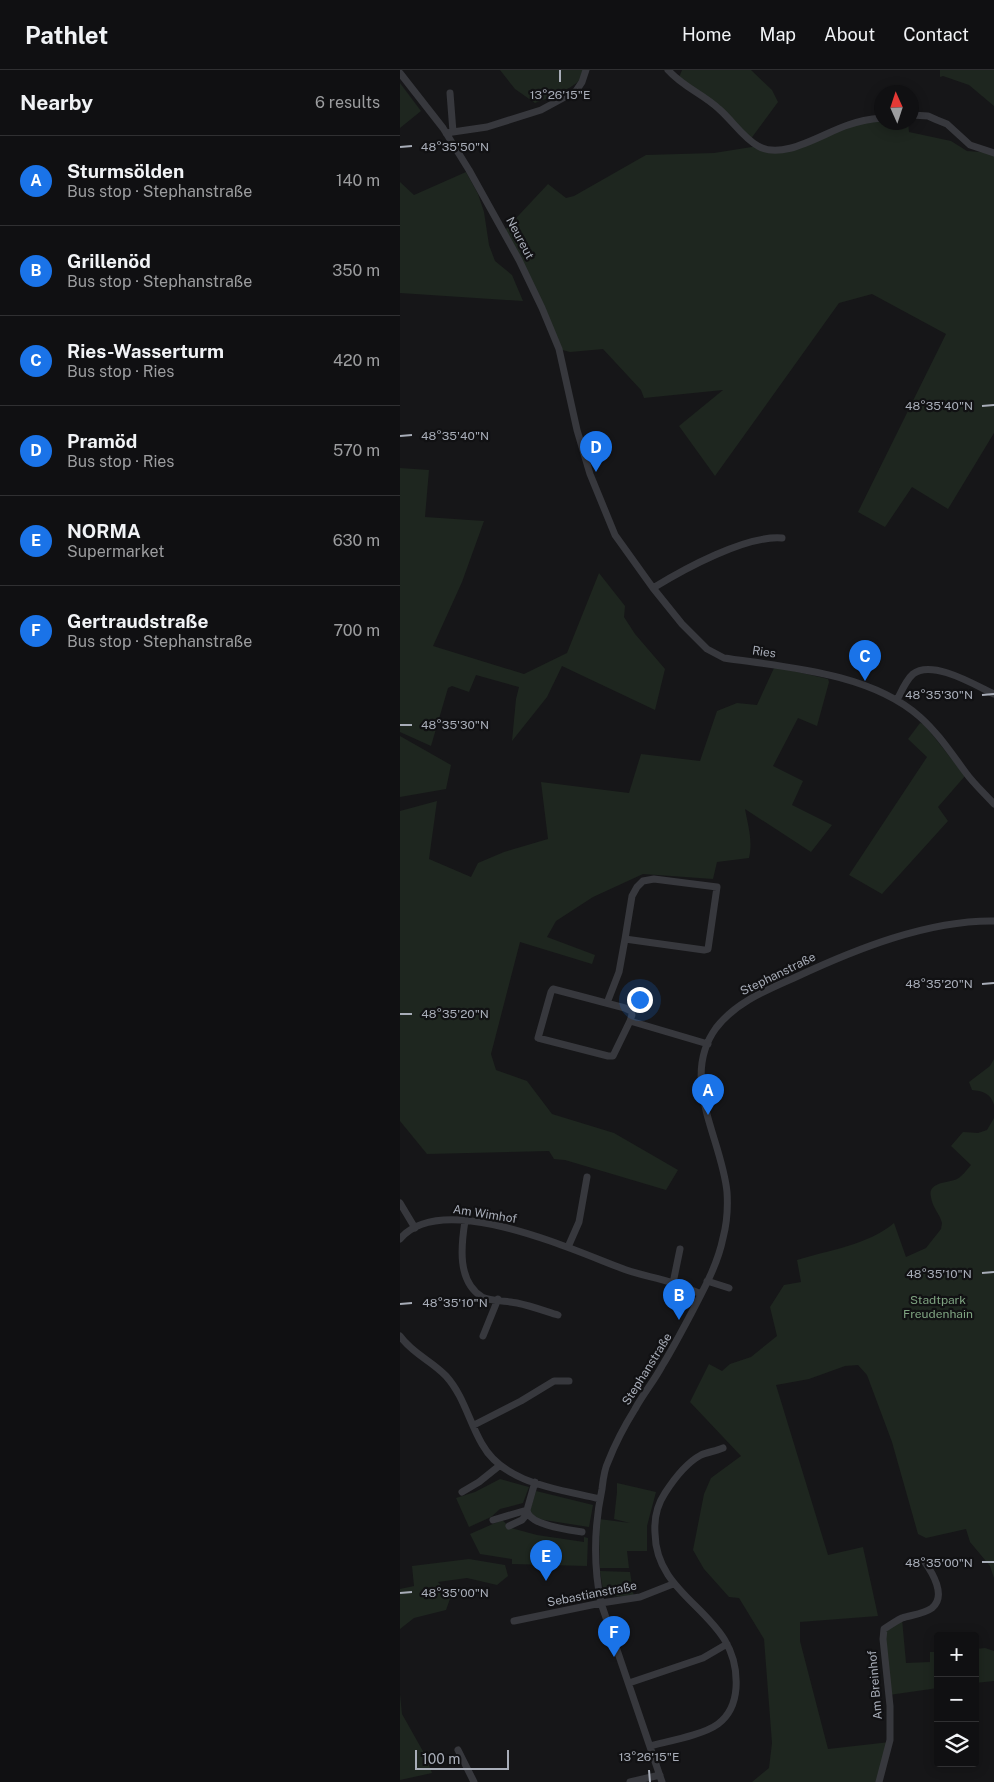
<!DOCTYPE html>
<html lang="en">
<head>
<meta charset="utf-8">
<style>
  body { margin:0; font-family:"Public Sans",sans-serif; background:#1e1e20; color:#f1f3f6 }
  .controls { position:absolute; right:15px; bottom:15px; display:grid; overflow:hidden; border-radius:5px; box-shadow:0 2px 12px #0003 }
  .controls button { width:45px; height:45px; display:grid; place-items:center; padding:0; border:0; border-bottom:1px solid #303032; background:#101012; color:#f1f3f6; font:25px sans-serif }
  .compass { position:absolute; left:474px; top:15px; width:45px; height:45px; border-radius:50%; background:#101012; box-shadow:0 2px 12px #0003; rotate:357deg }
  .scale { position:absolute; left:15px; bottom:12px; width:94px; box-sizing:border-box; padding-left:5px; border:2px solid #a8adb8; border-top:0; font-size:14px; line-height:18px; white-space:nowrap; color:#a8adb8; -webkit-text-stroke:4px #111113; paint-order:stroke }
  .you { position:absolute; left:239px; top:929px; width:18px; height:18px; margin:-12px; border:4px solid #fff; border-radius:50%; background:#1a73e8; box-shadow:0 0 0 8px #1a73e833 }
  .badge { display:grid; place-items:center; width:32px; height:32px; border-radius:50%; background:#1a73e8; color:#fff; font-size:16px; font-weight:700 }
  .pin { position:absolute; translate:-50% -41px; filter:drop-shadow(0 1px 2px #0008) }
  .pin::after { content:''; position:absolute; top:26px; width:18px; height:15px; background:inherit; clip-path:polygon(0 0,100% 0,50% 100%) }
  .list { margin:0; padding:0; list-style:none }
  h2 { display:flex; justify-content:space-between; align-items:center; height:65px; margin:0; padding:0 20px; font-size:21px }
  h2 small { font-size:16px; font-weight:400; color:#9c9d9f }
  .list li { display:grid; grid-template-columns:32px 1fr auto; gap:15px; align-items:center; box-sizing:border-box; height:90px; padding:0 20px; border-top:1px solid #303032 }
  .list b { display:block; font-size:19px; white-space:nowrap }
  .list p { margin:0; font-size:16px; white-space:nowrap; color:#9c9d9f }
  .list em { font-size:16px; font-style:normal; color:#9c9d9f }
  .icon { flex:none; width:28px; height:28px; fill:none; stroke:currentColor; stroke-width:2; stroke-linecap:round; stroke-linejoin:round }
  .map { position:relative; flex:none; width:594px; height:1712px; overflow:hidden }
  header { display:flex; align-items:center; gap:30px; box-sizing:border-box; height:70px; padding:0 25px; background:#101012; border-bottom:1px solid #303032 }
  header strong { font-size:24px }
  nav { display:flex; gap:28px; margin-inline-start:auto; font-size:18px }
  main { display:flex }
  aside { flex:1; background:#101012 }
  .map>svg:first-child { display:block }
  .green { fill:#1e261f }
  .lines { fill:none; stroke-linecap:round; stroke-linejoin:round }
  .minor { stroke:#37383d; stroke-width:7 }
  .ticks { fill:none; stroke:#a8adb8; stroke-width:2 }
  .labels { text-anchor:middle; stroke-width:4.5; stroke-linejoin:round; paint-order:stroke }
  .street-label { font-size:12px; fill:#a8adb8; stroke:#111113 }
  .park-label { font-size:12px; fill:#7fa381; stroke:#111113 }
  .ticks-label { font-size:12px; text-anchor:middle; fill:#a8adb8; stroke:#111113; stroke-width:4.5; stroke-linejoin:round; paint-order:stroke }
</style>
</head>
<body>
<header>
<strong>Pathlet</strong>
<nav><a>Home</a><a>Map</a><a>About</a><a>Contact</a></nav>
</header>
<main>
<aside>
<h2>Nearby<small>6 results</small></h2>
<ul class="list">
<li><span class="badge">A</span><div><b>Sturmsölden</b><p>Bus stop · Stephanstraße</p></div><em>140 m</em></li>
<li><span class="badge">B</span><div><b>Grillenöd</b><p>Bus stop · Stephanstraße</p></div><em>350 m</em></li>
<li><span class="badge">C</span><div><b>Ries-Wasserturm</b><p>Bus stop · Ries</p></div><em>420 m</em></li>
<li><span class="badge">D</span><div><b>Pramöd</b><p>Bus stop · Ries</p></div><em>570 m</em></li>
<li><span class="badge">E</span><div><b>NORMA</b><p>Supermarket</p></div><em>630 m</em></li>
<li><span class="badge">F</span><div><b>Gertraudstraße</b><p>Bus stop · Stephanstraße</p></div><em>700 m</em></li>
</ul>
</aside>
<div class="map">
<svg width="594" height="1712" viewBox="0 0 594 1712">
  <rect width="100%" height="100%" fill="#161618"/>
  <!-- green -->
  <path class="green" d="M100,0h86c-5,17 -35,27 -51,33l-20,-14z
    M282,0h69l21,20 6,12 -28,38 -12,-12 -60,-48z
    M540,0h54v36l-25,-21 -26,-9 -3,1z
    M0,13l21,28 -21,17z
    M481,48l1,4 26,1 1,9 42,9 16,10 27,2v280l-46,76 -36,-22 -27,40 -27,-15 88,-178 -74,-40 -33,9 -124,173 -36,-50 44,-36 -79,8 -3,-8 -38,-41 -33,3 -11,-3 -55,-118 44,-47 18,14 8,-2 72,-41 68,-2 44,-7 30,3 38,-16z
    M66,102l12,22 6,18 5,33 6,16 17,14 11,26 -123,-8v-111l14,13z
    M0,398l29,2 -4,47 59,4 -22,61 -29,64 91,28 43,-21 32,-80 26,33 -1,11 11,17 30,35 -10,41 -93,-44 -15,31 -35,44 4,-42 3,-12 -43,-12 -7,17 -17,-6 -4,2 -17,58 -31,-14z
    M374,598l15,2 39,9 1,3 -12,44 -19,-8 -25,48 30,15 -11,24 40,20 -21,27 -66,-43c3,17 8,31 4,49l-32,4 -4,17 -70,-5 -50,23 -37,24 -9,16 48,18 -3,9 -72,-22 -29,112 5,16 31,11 25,33 62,19 64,37 -12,20 -101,-30 -11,-1 -5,-8 -122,3 -27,-33v-310l37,-10 -8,58 42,18 7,-14 26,-11 44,-13 -7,-57 88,11 12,-39 59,7 17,-50 20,-8 20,2z
    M520,653l4,1 41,52 -27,31 10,14 -66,73 -33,-19 78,-118 -19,-18z
    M0,666l51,29 -5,24 -46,8z
    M594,989v46c-3,-12 -12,-14 -22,-15l-3,-8 21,-16z
    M594,1048v460l-4,-12 -20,-24 -4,-13 -40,9 -8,-4 -26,-92 -25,-67 -9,-10 -13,1 -36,13 -33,6 52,170 35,-8 15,69 -78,6v19l28,108 62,-7 -11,40h-127l17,-14 3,-25 -8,-104 -25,-41 -10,-1 -25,-28 -11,-19 11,-56 7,-16 30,-22 -51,-54 19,-38 13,7 8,-7 21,-7 26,-21 -7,-29 14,-22 17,-3 -4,-22c32,-10 71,-15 97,-37l12,34 20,-9 15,-19 1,-6c-2,-9 -10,-16 -11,-26 -4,-15 17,-14 26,-18 6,-3 10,-10 14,-14l-20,-19 12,-14 15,1 9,-3z
    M100,1409l29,8 -6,16 -23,6 -9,8 -22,10 -13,-29 19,-6z
    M217,1413l39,9 -9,34v25h-20l2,17h-29l-1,-49 31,4 -16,-4 3,-27z
    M136,1421l57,14 -4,22 -51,-8 -9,-5z
    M102,1450l9,8 26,7 47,7v-5l4,1 -1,28 -75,-2v-5l-32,-5 -10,-20z
    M69,1489l36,6 3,11 -11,9 -30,-7 -29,4 13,14 -5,14 -32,8 -14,11v-40l14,-3 -2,-20z
    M200,1501l30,1 4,25 -30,-1z
    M502,1549l4,44 24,-1v-10h8v36l-49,7 -5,-66z
    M585,1578l9,3v30l-19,2v-34z
    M0,1624l2,20 22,39 8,20 -32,7z"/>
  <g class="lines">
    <!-- minor -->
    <path class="minor" d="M268,0c15,17 35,24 51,39 13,11 24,29 39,37 25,15 65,-13 90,-21 11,-4 22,-6 34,-7
      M0,3l43,55 26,42 50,90 23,48 17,41 18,81 13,44 25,61 38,53 29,36 25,25 17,9c62,9 147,15 196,59 18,16 31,36 46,56 8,11 19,21 28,31
      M50,23l3,39
      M512,45l16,1 9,4 10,4 23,21 24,8
      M46,63l41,-6 54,-17 35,-19 6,-9 4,-12
      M253,518c31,-19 93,-53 129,-50
      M497,630c4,-8 9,-20 16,-26 19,-15 62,11 81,20
      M207,933l12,-31 6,-33 79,11 4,-1 9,-62 -63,-8 -11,2 -6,6 -5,9 -7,43
      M230,951l2,-6 -1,-4 -6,-3 -72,-19 -2,3 -13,46 70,18h5l17,-35 78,23
      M0,1133l15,25
      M65,1151c-4,25 -8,60 17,76 7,4 26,4 35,6 14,3 28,8 41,12
      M0,1169c41,-50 173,11 221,29 17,7 35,9 52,15 9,3 19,7 28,11
      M168,1177l11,-25 8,-45
      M307,1211l22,7
      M273,1213l7,-34
      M0,1266c13,18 32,25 46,40 18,20 23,46 36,68 22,40 77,45 118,55
      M83,1266l15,-37
      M74,1355l47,-24 33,-20h15
      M135,1412l-8,28c1,15 42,20 55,22
      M62,1422l17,-10 20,-16
      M93,1450l34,-10
      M109,1456l13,-6 5,-6
      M114,1551l87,-18 39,-6 33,-13
      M229,1613l74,-25 24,-14
      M250,1676c19,-5 53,-11 68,-22 12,-9 17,-22 18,-36 5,-76 -80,-85 -81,-155 -1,-15 2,-28 10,-40 9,-14 21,-30 36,-38 7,-3 15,-4 22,-7
      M58,1680l16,32
      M230,1712l30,-7
      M262,1712l-61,-179c-8,-39 -7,-76 1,-114 1,-9 2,-19 6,-27 7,-18 17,-37 27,-53 8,-15 19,-28 27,-43 11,-18 21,-37 31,-56 12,-23 25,-47 30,-72 4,-15 5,-31 4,-46 -5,-53 -48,-113 -11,-164 20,-26 51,-38 80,-51 60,-28 132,-57 198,-56
      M479,1712l11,-42v-34l-7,-67 1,-10c6,-4 12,-8 18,-11 9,-3 22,-4 30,-10 15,-12 0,-36 -8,-47"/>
  </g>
  <!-- ticks -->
  <path class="ticks" d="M160,0v12M0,77l12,-1M582,336l12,-1M0,366l12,-1M582,625l12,-1M0,655h12M582,914l12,-1M0,944h12M582,1203l12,-1M0,1234l12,-1M582,1492h12M0,1523l12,-1M249,1700l1,12"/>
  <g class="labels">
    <!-- street labels -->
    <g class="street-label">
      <text transform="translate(120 168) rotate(62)" y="4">Neureut</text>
      <text transform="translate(364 582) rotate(8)" y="4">Ries</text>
      <text transform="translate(378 904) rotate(-26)" y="4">Stephanstraße</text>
      <text transform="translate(85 1144) rotate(9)" y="4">Am Wimhof</text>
      <text transform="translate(247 1299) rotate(-58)" y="4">Stephanstraße</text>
      <text transform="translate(192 1524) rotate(-11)" y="4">Sebastianstraße</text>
      <text transform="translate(475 1615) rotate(-95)" y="4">Am Breinhof</text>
    </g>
    <!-- park labels -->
    <g class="park-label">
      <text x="538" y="1234">Stadtpark<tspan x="538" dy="14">Freudenhain</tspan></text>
    </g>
  </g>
  <g class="ticks-label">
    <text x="160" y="29">13°26'15"E</text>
    <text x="55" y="81">48°35'50"N</text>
    <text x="539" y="340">48°35'40"N</text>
    <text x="55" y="370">48°35'40"N</text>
    <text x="539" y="629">48°35'30"N</text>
    <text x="55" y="659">48°35'30"N</text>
    <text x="539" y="918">48°35'20"N</text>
    <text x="55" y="948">48°35'20"N</text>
    <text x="539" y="1208">48°35'10"N</text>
    <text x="55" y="1237">48°35'10"N</text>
    <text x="539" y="1497">48°35'00"N</text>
    <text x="55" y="1527">48°35'00"N</text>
    <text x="249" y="1691">13°26'15"E</text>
  </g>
</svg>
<div class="controls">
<button>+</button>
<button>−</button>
<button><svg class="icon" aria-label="layers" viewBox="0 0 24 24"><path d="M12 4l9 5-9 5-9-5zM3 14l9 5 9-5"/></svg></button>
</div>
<svg class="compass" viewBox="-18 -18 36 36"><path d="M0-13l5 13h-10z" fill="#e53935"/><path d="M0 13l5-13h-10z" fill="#9c9d9f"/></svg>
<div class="scale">100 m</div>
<div class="you"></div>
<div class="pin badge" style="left:308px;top:1045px">A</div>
<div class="pin badge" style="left:279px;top:1250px">B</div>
<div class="pin badge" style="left:465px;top:611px">C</div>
<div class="pin badge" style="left:196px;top:402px">D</div>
<div class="pin badge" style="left:146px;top:1511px">E</div>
<div class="pin badge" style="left:214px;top:1587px">F</div>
</div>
</main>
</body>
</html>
